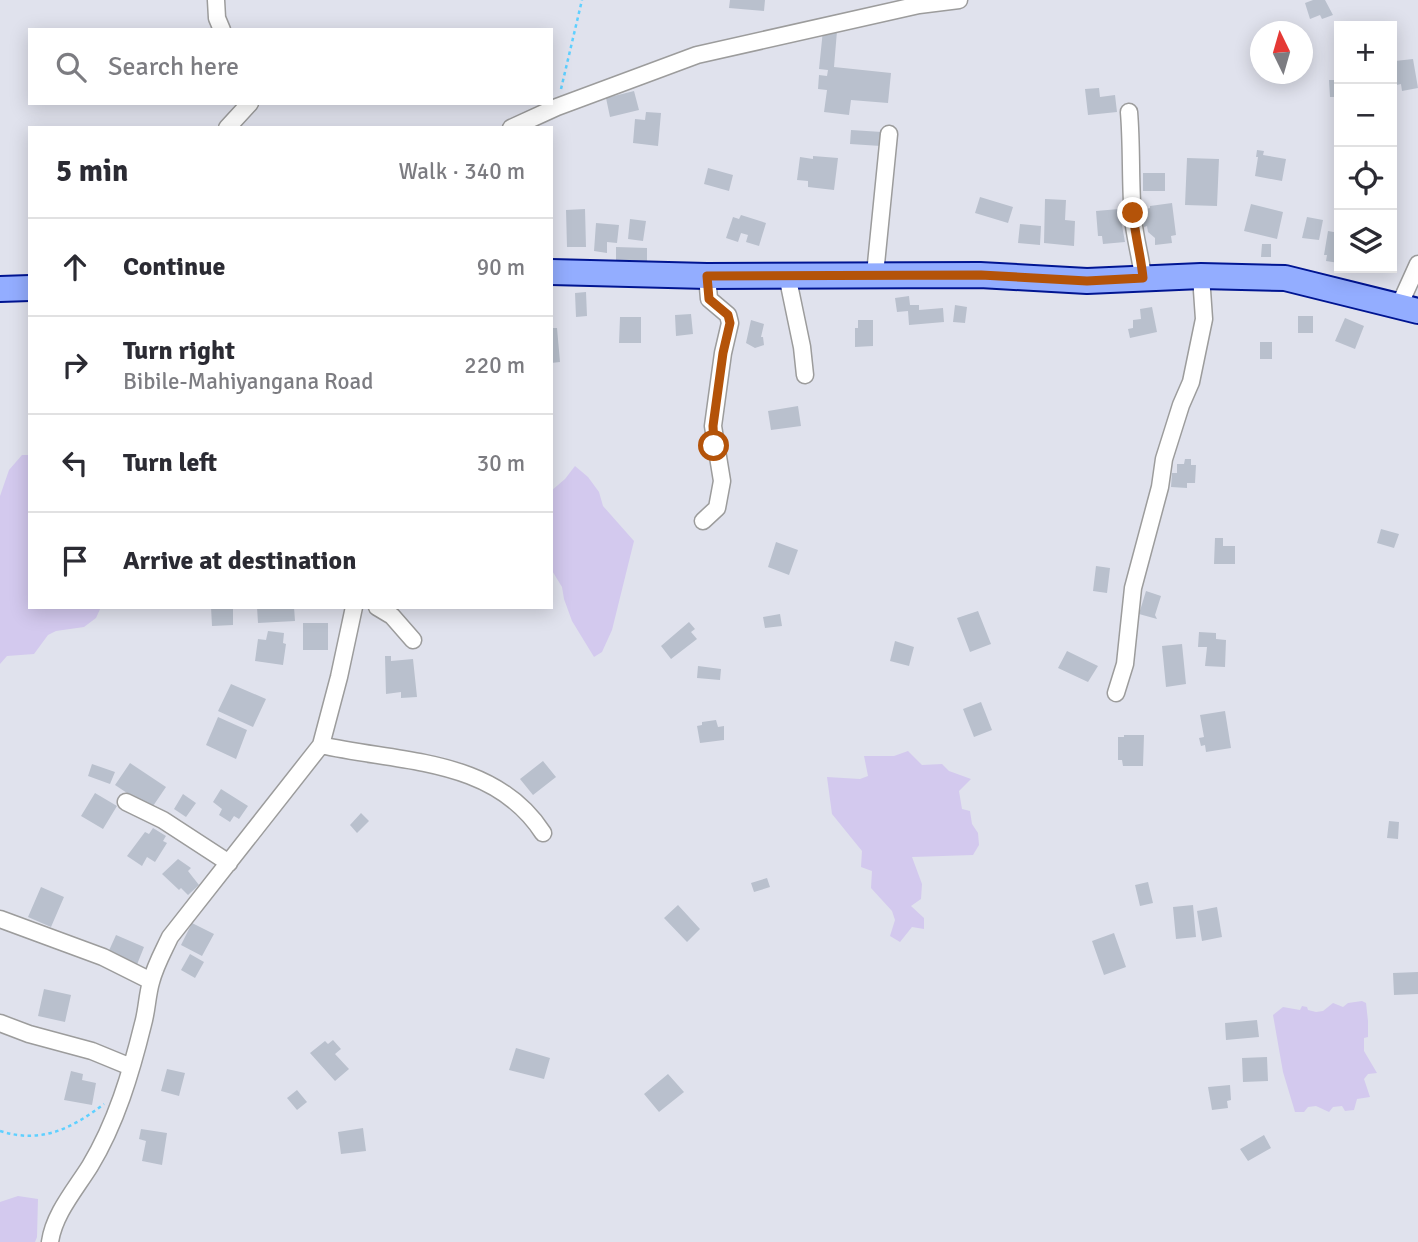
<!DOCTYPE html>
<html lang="en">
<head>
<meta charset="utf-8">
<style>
  body { margin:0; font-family:Signika,sans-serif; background:#f7f7f7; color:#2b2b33 }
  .controls { position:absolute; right:21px; top:21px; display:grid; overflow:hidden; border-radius:0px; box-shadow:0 4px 18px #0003 }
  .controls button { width:63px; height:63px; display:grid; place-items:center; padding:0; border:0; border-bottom:2px solid #e1e1e2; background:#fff; color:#2b2b33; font:35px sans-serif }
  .compass { position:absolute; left:1250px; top:21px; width:63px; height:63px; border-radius:50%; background:#fff; box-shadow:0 4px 18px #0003; rotate:355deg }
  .stop { position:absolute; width:21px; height:21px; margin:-16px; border:5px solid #b45309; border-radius:50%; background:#fff }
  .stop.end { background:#b45309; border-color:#fff; box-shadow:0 2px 7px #0008 }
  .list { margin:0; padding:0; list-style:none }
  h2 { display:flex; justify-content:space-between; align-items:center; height:91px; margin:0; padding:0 28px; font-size:30px }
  h2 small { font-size:23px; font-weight:400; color:#7c7c81 }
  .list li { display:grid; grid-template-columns:46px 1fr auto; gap:21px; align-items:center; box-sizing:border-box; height:98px; padding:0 28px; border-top:2px solid #e1e1e2 }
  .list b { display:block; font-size:26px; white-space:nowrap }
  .list p { margin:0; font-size:23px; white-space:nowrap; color:#7c7c81 }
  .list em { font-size:23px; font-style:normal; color:#7c7c81 }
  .icon { flex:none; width:38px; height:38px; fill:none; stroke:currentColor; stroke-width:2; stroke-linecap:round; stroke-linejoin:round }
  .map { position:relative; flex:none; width:1418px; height:1242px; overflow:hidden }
  .search { position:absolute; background:#fff; box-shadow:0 4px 18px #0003; left:28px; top:28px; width:525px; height:77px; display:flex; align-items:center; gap:18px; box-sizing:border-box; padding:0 24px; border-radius:0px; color:#7c7c81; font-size:26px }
  .panel { position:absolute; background:#fff; box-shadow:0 4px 18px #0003; left:28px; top:126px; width:525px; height:483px; border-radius:0px }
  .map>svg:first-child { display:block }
  .farmland { fill:#d3c9ee }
  .building { fill:#b9c0cd }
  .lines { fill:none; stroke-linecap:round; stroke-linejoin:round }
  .minor-casing { stroke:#9c9c9c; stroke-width:19 }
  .primary-casing { stroke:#001592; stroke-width:28 }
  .path { stroke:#5fd0ff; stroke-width:2.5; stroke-dasharray:3.5 3.5; stroke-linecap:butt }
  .minor { stroke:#fff; stroke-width:16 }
  .primary { stroke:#93adff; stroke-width:24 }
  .route { stroke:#b45309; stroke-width:9 }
</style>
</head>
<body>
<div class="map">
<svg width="1418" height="1242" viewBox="0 0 1418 1242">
  <rect width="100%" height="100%" fill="#e0e2ed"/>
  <!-- farmland -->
  <path class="farmland" d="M22,455h8v152h71l-5,11 -12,9 -28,4 -8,4 -14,19 -27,2 -7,8v-168l9,-26z
    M575,466l13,11 11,15 4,14 31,35 -22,89 -10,22 -8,5 -22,-36 -8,-22 -2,-12 -11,-18v-78l14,-12z
    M908,751l14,14 20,-1 7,7 22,8 -12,12 3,18 8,2 2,13 6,9 1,12 -6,10 -61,2 10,27 -1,15 -10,7 13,12v11l-12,-2 -12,15 -10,-6 5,-16 -3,-9 -21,-23 1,-17 -11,-4 1,-16 -30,-37 -5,-37 33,2 8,-3 -4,-20h30z
    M1362,1001l4,2 2,18v16l-4,1v13l13,22 -9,1 -4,5 6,18 -13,2 -3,11 -9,1 -3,-5 -9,1 -4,5 -13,-6 -8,1 -4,5h-9l-12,-40 -10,-57 10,-8 17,3 2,-4 5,1 1,3 8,2 7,-1 10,-8 10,4 5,-4z
    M18,1196l20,3 -1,38 -2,5h-35v-40z"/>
  <!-- building -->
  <path class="building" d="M730,0h35l-1,11 -35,-3z
    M1313,0h12l8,15 -11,4 -2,-4 -10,4 -5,-16z
    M823,30l14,1 -3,36 57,6 -3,30 -37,-3 -2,15 -25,-3 3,-22 -9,-1 1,-14 8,1 1,-6 -9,-1z
    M1413,59l5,29 -16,3 -1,-7 -9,2v-12l5,-1 -2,-12z
    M1329,80h10v17h-9z
    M1099,88l1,9 15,-2 2,17 -29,3 -3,-26z
    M634,91l5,19 -29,7 -4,-19z
    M646,112l15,1 -3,33 -25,-3 2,-24 10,1z
    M851,130l31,2 -1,14 -31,-2z
    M1257,150l7,1 -1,4 23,4 -4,22 -27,-5 3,-19h-2z
    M813,156l25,2 -4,32 -26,-3v-6l-11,-1 3,-23 13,2z
    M1187,158l32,1 -2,47 -32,-1z
    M708,168l25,7 -4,16 -25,-7z
    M1143,173h22v18h-22z
    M980,197l33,10 -5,16 -33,-10z
    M1045,199l21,1 -1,20 10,1 -1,25 -30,-3z
    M1172,203l4,32 -5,1 1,7 -17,2v-7l-7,-6 -1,-6 -3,1 -1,-10h3v-8l4,-1v-2z
    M1251,204l32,8 -6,27 -33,-8z
    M585,209l1,38h-19l-1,-37z
    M1119,209l6,33 -22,2 -1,-8h-4l-2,-25z
    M741,215l25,8 -7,23 -13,-4 2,-7 -7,-2 -3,9 -12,-4 7,-21 6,2z
    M1307,217l16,3 -4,20 -17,-2z
    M630,219l16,2 -3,20 -15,-2z
    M596,223l23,2 -2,18 -10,-1v11l-13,-2z
    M1020,224l21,2 -1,19 -22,-2z
    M1328,231l11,2v30l-13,-2 1,-6h-3z
    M1262,244h9v13h-10z
    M616,247l31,1v14l-31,-1z
    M586,292l1,24 -11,1 -1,-24z
    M909,296l1,9h9v5l24,-2 1,14 -35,3 -1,-14 -11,1 -2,-14z
    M955,305l12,2 -2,16 -12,-1z
    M1152,307l5,25 -27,6 -2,-9 5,-1v-8l8,-1 -1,-10z
    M691,314l2,20 -17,2 -1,-21z
    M1298,316h15v17h-15z
    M620,317h21v26h-22z
    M1345,318l19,8 -9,23 -20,-8z
    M751,320l13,4 -3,13h2l1,8 -9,3 -9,-5z
    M858,320h15v26l-18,1v-19h3z
    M551,328h6l3,34 -9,1z
    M1260,342h12v17h-12z
    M798,406l3,20 -30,4 -3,-19z
    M1185,459h6v6h5l-1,18h-8v5l-16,-1 1,-14h5v-9h7z
    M1381,529l18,5 -5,14 -17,-5z
    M1215,538h8v8h12v18h-21z
    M776,542l22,8 -9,25 -21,-8z
    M1096,566l14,2 -3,25 -14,-2z
    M1146,591l15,5 -6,19 2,4 -18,-5z
    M211,607h22v18l-21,1z
    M257,607h37l1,14 -37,2z
    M978,611l13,33 -21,8 -13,-34z
    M780,614l2,12 -17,2 -2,-11z
    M689,622l6,7 -4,3 6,7 -26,20 -10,-13z
    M303,623h25v27h-25z
    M268,631l16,2 -1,10 3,1 -3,21 -28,-4 3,-22 8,1z
    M1199,632l17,1v6l10,1 -1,27 -20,-1 2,-19h-9z
    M895,641l19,6 -5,19 -19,-5z
    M1182,644l4,40 -20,3 -4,-41z
    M1067,651l31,15 -10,16 -30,-14z
    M385,656h6v5l22,-2 4,38 -16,1v-6l-15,2z
    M698,666l23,3 -1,11 -23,-2z
    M231,684l35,15 -13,28 -35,-16z
    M981,702l11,28 -18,7 -11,-28z
    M1225,711l6,37 -25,4 -1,-7 -4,1 -2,-8 5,-1 -4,-22z
    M218,717l29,13 -11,29 -30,-14z
    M716,720l2,7 6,-1v14l-24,3 -3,-17 5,-1v-3z
    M1124,735h20l-1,31h-20l-1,-6h-4v-23h6z
    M543,761l13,16 -23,18 -13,-16z
    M130,763l36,24 -15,22 -36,-24z
    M92,764l23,8 -5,12 -22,-8z
    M221,789l27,17 -9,13 -5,-3 -4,6 -11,-7 3,-6 -9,-7z
    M95,793l22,13 -14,23 -22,-13z
    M183,794l13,9 -10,14 -12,-8z
    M361,813l8,8 -12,12 -7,-8z
    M1389,821l10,1 -1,17 -11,-1z
    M153,828l13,8 -3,5 4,2 -12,19 -8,-5 -5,9 -15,-10 18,-24 4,2z
    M178,859l13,9 -3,3 11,14 -11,10 -7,-7 -2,2 -17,-16z
    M767,878l3,9 -16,5 -3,-9z
    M1148,882l5,21 -13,3 -5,-21z
    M41,887l23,10 -13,30 -23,-10z
    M678,905l22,24 -13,13 -23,-24z
    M1193,905l3,32 -20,2 -3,-32z
    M1217,907l5,30 -20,4 -5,-30z
    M192,923l22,11 -12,22 -21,-11z
    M1114,933l12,34 -22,8 -12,-34z
    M116,935l28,12 -8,20 -29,-12z
    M190,954l14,8 -9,16 -14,-8z
    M1418,972v22l-24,1 -1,-22z
    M44,989l27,6 -6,27 -27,-6z
    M1257,1020l2,17 -33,3 -1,-17z
    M333,1040l8,9 -6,5 14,15 -14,12 -25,-28 15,-12 3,3z
    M516,1048l34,10 -6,21 -35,-9z
    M1267,1057l1,24 -25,1 -1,-24z
    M167,1069l18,4 -6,23 -18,-5z
    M71,1071l12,3 -1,6 14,3 -4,22 -28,-5z
    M668,1074l16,18 -25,20 -15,-18z
    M1230,1085l1,15 -4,1 1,7 -16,2 -4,-23z
    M297,1090l10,12 -10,8 -10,-12z
    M363,1128l3,23 -25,3 -3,-22z
    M141,1129l26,4 -5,32 -20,-4 4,-20 -7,-2z
    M1264,1135l7,13 -23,13 -8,-12z"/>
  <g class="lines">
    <defs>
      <path id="minor" d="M216,0l1,18 5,12
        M1129,112c3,36 1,71 4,106 2,21 8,40 10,60
        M227,128l23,-25
        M511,128l46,-21 140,-52 222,-50 40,-5
        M875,274l14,-140
        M787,275l15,72 3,28
        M1399,306l19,-42
        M703,521l14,-13 5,-27 -9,-55 10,-73 7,-30 -2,-8 -19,-16 -2,-23
        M377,607l15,9 21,24
        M1116,693l9,-29 8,-76 27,-101 4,-28 17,-54 10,-23 13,-63 -3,-43
        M321,745c78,18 173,12 222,88
        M126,802l37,18 66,43
        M0,919l103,38 48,24
        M0,1023l29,11 63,17 39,16
        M50,1242c4,-28 25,-52 40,-76 26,-43 41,-93 53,-142 4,-14 4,-28 8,-42 4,-16 12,-30 19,-45l151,-192 18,-68 15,-70"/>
      <path id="primary" d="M551,272l156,4 273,-1 107,6 114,-5 84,2 133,33
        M0,289l30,-1"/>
    </defs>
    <!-- minor casing -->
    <use href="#minor" class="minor-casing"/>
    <!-- primary casing -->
    <use href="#primary" class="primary-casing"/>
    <!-- path -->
    <path class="path" d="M561,89l21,-89
      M0,1131c41,13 71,-2 104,-27"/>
    <!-- minor -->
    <use href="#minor" class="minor"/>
    <!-- primary -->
    <use href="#primary" class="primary"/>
  </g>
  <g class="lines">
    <!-- route -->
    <path class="route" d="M714,446l-1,-20 10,-73 7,-30 -2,-8 -19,-16 -2,-23 274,-1 106,6 56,-3c-2,-22 -8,-42 -10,-65"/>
  </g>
</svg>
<div class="controls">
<button>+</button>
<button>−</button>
<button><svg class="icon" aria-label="locate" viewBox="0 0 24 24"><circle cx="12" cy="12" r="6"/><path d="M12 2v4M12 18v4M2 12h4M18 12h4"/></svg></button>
<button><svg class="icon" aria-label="layers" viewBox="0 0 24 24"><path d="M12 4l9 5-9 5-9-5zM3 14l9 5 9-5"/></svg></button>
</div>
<svg class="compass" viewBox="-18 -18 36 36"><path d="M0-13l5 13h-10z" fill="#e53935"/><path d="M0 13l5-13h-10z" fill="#7c7c81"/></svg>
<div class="stop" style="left:714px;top:446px"></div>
<div class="stop end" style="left:1133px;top:213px"></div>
<div class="search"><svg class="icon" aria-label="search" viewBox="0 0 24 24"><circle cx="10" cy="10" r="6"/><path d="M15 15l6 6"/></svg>Search here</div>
<section class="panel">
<h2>5 min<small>Walk · 340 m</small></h2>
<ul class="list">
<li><svg class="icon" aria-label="ahead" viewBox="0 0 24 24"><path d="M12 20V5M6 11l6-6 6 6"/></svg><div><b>Continue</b></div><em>90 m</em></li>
<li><svg class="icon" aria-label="right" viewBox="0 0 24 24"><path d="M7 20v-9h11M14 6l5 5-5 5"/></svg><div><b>Turn right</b><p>Bibile-Mahiyangana Road</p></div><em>220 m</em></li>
<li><svg class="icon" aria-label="left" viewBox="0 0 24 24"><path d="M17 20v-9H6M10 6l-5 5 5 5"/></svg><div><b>Turn left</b></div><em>30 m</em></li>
<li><svg class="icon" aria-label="arrive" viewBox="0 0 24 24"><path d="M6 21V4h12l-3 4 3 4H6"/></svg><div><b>Arrive at destination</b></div></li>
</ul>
</section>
</div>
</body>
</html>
